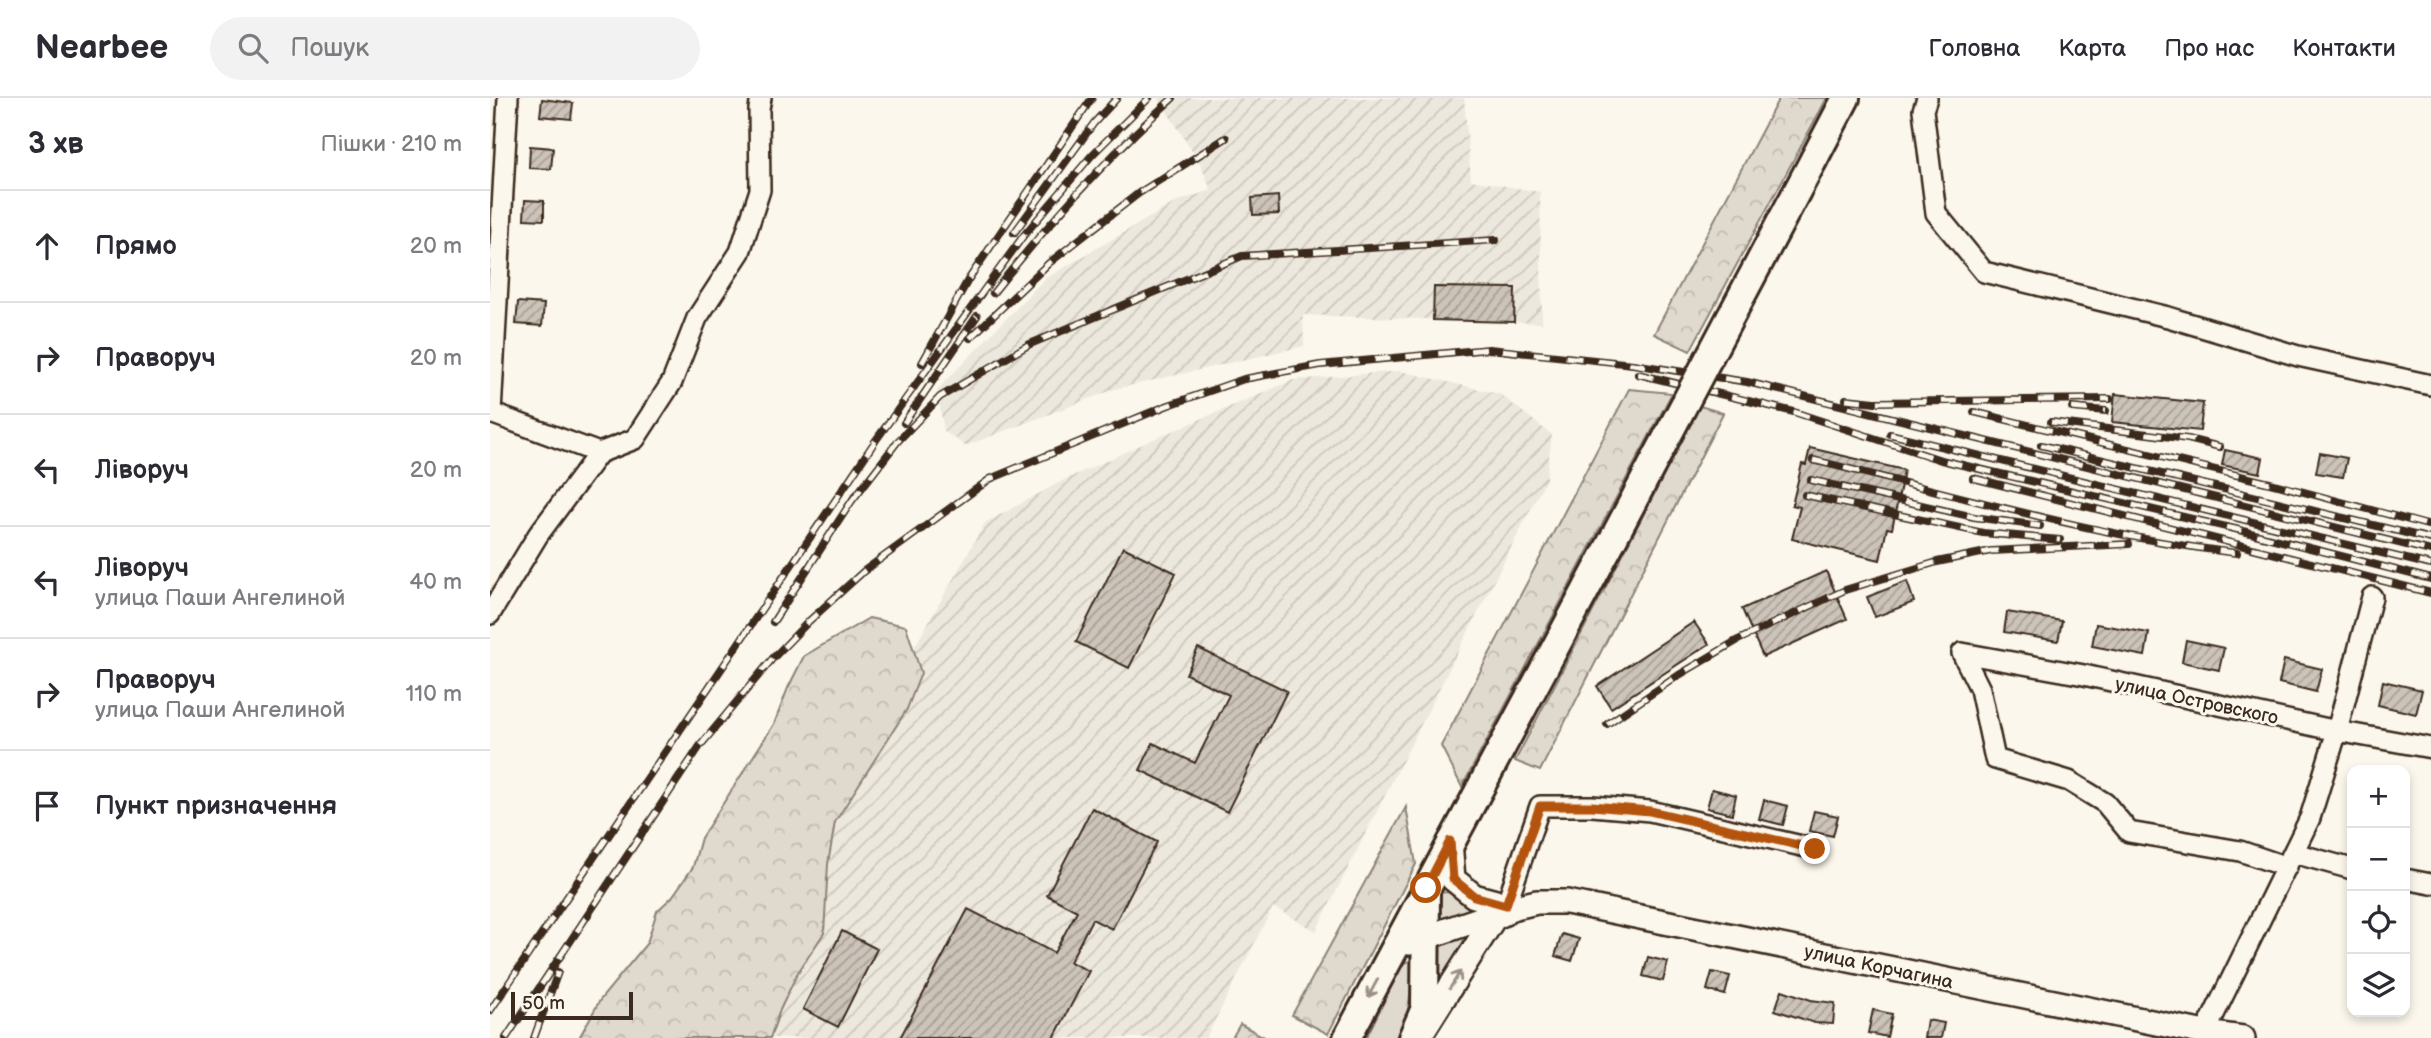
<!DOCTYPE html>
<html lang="uk">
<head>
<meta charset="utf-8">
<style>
  body { margin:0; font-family:"Balsamiq Sans",sans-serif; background:#f2f2f3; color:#2b2b33 }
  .controls { position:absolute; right:21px; bottom:21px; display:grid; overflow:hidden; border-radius:14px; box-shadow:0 4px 10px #0003 }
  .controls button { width:63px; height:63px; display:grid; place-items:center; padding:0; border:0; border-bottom:2px solid #e1e1e2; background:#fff; color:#2b2b33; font:35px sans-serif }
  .scale { position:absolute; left:21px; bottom:18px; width:122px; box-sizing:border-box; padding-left:7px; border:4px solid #3b2a1e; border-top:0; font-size:19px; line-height:24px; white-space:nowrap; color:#3b2a1e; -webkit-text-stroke:5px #fbf7ec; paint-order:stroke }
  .stop { position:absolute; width:21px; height:21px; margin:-16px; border:5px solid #b45309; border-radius:50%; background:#fff }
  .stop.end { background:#b45309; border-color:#fff; box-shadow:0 2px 7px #0008 }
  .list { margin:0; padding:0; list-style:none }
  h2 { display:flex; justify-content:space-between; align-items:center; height:91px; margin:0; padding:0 28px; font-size:30px }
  h2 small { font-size:23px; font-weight:400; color:#7c7c81 }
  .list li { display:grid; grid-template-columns:46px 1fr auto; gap:21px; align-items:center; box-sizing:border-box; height:112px; padding:0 28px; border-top:2px solid #e1e1e2 }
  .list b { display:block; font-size:26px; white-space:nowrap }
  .list p { margin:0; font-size:23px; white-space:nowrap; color:#7c7c81 }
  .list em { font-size:23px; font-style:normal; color:#7c7c81 }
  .icon { flex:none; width:38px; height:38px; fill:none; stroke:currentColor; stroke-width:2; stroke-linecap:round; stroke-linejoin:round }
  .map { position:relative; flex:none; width:1941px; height:940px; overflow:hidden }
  header { display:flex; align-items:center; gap:42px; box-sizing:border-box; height:98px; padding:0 35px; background:#fff; border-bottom:2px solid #e1e1e2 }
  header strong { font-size:33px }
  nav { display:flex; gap:38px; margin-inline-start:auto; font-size:24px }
  .search { width:490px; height:63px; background:#f2f2f3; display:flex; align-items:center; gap:18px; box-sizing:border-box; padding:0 24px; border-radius:38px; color:#7c7c81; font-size:26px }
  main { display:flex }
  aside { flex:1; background:#fff }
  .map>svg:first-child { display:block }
  .industrial { fill:url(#industrial-furrows) }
  .green { fill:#dfd9ce; stroke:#8d8276; stroke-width:2 }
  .forest { fill:url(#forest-crowns); stroke:#8d8276; stroke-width:2 }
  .building { fill:url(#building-hatch); stroke:#3b2a1e; stroke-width:2 }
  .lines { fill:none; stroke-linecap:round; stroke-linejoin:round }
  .minor-casing { stroke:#3b2a1e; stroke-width:24 }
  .tertiary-casing { stroke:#3b2a1e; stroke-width:28 }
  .secondary-casing { stroke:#3b2a1e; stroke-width:32 }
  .minor { stroke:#fbf7ec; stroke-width:19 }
  .tertiary { stroke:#fbf7ec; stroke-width:23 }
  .secondary { stroke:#fbf7ec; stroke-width:26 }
  .rail-casing { stroke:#3b2a1e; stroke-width:8 }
  .rail { stroke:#fbf7ec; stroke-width:5; stroke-dasharray:16; stroke-linecap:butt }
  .secondary-bridge-casing { stroke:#3b2a1e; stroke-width:32; stroke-linecap:butt }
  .secondary-bridge { stroke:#fbf7ec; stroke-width:26 }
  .oneway { stroke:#9b9085 }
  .route { stroke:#b45309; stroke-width:9 }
  .labels { text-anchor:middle; stroke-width:6; stroke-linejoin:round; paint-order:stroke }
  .street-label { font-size:19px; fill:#3b2a1e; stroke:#fbf7ec }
</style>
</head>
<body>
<header>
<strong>Nearbee</strong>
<div class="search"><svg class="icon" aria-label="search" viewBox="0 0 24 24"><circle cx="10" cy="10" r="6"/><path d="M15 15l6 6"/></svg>Пошук</div>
<nav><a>Головна</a><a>Карта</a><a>Про нас</a><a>Контакти</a></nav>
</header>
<main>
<aside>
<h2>3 хв<small>Пішки · 210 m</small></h2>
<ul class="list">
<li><svg class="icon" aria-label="ahead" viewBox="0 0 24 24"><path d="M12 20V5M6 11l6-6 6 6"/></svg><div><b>Прямо</b></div><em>20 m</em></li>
<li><svg class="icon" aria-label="right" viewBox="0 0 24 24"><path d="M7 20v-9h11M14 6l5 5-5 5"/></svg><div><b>Праворуч</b></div><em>20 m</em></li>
<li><svg class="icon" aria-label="left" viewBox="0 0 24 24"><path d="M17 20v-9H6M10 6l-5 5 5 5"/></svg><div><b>Ліворуч</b></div><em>20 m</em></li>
<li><svg class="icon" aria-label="left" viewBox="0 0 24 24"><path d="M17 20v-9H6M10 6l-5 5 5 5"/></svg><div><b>Ліворуч</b><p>улица Паши Ангелиной</p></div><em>40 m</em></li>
<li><svg class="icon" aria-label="right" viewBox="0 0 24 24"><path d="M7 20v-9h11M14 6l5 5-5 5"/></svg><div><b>Праворуч</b><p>улица Паши Ангелиной</p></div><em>110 m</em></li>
<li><svg class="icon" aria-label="arrive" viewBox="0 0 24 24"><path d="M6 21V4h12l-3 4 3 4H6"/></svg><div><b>Пункт призначення</b></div></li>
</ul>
</aside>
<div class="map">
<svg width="1941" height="940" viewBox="0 0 1941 940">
  <defs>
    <pattern id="industrial-furrows" width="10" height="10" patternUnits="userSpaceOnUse" patternTransform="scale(1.75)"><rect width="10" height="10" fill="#ede8dd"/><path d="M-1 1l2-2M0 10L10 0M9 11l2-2" fill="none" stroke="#ccc7bd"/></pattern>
    <pattern id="forest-crowns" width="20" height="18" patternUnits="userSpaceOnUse" patternTransform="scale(1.75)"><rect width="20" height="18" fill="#dfd9ce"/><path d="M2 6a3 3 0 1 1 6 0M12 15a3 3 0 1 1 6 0" fill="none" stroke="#c0bab0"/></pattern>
    <pattern id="building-hatch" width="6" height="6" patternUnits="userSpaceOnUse" patternTransform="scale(1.75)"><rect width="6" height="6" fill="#ccc4b9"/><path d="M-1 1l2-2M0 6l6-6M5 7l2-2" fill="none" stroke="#a79f96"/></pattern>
  </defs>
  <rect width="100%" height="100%" fill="#fbf7ec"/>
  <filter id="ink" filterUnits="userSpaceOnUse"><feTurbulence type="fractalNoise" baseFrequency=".0143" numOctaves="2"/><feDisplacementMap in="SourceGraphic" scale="14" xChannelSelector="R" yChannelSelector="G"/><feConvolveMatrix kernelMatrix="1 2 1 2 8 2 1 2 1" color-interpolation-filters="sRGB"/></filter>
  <g filter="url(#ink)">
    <!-- industrial -->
    <path class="industrial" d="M668,0h306l7,82 69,12 2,131 -239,-8 1,31 -189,43 -150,57 -21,-15 -7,-41 109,-112 130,-76 35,-12 -12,-29z
      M910,273l100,23 52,41 -6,44 -230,452 -43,-24 -67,131h-514l293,-515 79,-43 90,-41 139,-59z"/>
    <!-- green -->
    <path class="green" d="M959,794l25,19 -37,9v-27z
      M975,838l6,1 -39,62 3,-53z
      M926,861l-9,56 -11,23h-30l37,-75z"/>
    <!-- forest -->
    <path class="forest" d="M1289,0h48l-137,253 -36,-17z
      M1139,291l43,4 -210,394 -21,-41z
      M1210,308l23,7 -183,358 -25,-10z
      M379,520l37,8 15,47 -14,36 -72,113 -7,42 -4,69 -27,41 -17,36 -10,28h-191l21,-38 47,-57 10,-32 15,-14 21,-30 8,-29 73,-114 14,-36 16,-32z
      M916,709l10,57 -88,170 -36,-19z
      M750,926l26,14h-34z"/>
    <!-- building -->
    <path class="building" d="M52,1l31,4 -2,16 -31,-3z
      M40,48l23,2 -2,21 -22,-1z
      M788,98l1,18 -26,1 -1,-17z
      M35,102l19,1v19l-20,-1z
      M944,189l81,1 -1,34 -81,-2z
      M28,204l26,2 -2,22 -26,-2z
      M1625,296l88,9 -3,28 -88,-9z
      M1320,350l94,22 -12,59 -5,-1 -7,32 -88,-21 8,-32 -8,-2 10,-41 4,1z
      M1735,352l38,8 -3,15 -38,-8z
      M1830,355l27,5 -4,19 -27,-4z
      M633,449l53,26 -47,95 -53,-26z
      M1336,473l21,48 -84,38 -21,-48z
      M1417,483l7,21 -39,15 -8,-20z
      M1517,514l55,9 -4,20 -54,-9z
      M1204,524l15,22 -98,64 -14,-22z
      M1606,526l53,9 -4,23 -53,-10z
      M1696,542l38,8 -5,22 -37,-8z
      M708,550l89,43 -60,121 -87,-42 13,-27 42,20 34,-68 -43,-21z
      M1794,562l38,9 -6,23 -37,-9z
      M1893,583l39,9 -6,24 -38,-9z
      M1222,691l24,6 -4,19 -25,-6z
      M1274,702l24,6 -5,19 -24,-6z
      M602,710l65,34 -45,87 -20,-10 -22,43 19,9 -35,67h-154l68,-129 86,44 23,-42 -30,-16z
      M1324,713l24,5 -5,20 -24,-5z
      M352,833l35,18 -39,78 -35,-18z
      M1072,836l17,5 -7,22 -17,-5z
      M1158,859l20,5 -5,19 -20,-5z
      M1222,874l18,4 -5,19 -18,-5z
      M1292,892l29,10 24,3 -2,21 -18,-1 -40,-13z
      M1383,912l19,4 -5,23 -19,-4z
      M1437,922l17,3 -3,15h-17z"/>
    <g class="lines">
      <defs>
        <path id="minor" d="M18,0l-17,315 108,40
          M1437,0l-4,12 13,103 48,59 184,45 130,39 133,29
          M0,516l48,-79 61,-82 36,-14 37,-57 25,-64 43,-66 20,-62 -1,-81 2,-11
          M1472,555l122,22 253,56 94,17
          M1472,555l18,36 15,70 74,22 36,22 24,29 111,19 47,16
          M1804,755l58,16
          M1915,781l26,5
          M1016,807l34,-99h52l58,5 165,38
          M1715,935l105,-215 27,-87 35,-134"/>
        <path id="tertiary" d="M960,743l3,38 21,17 41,11
          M919,845l106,-36 22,-5h30l638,131 38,5
          M932,934l72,-114 9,-4"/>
        <path id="secondary" d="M1324,61l32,-61
          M857,940l265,-497
          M922,940l13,-30 1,-116"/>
      </defs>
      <!-- minor casing -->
      <use href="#minor" class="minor-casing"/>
      <!-- tertiary casing -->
      <use href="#tertiary" class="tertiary-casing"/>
      <!-- secondary casing -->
      <use href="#secondary" class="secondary-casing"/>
      <!-- minor -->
      <use href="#minor" class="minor"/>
      <!-- tertiary -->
      <use href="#tertiary" class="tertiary"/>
      <!-- secondary -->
      <use href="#secondary" class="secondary"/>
      <defs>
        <path id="rail" d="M524,135l80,-110 23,-25
          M503,195c55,-69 114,-136 180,-195
          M480,240l79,-75 90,-70 87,-55
          M432,265l46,-83 124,-182
          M1148,276l156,38 147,48 294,69 196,50
          M1356,301l29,3 235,-3
          M1582,310l34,3
          M1484,314l304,73 153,41
          M1561,324l137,17 32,8
          M414,325l73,-107
          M1400,336l541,131
          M1551,347l390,94
          M1323,362c141,34 280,76 424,93
          M1483,380l458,115
          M1321,382l163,37 66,9
          M1315,397l178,38 77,7
          M361,404l47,-61 42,-44 90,-53 212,-88 254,-16
          M283,524l82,-126
          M1117,626l72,-49 59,-35 107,-50 92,-28 54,-11 138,-7
          M0,913l386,-571 108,-150 40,-55 68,-80 57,-57
          M16,940l194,-292 73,-88 36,-37 55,-50 126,-92 176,-73 78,-27 76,-14 169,-16 144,15 114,18 684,169
          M44,940l24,-66"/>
      </defs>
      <!-- rail casing -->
      <use href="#rail" class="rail-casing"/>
      <!-- rail -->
      <use href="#rail" class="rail"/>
      <defs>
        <path id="secondary-bridge" d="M1122,443l202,-382"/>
      </defs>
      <!-- secondary-bridge casing -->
      <use href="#secondary-bridge" class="secondary-bridge-casing"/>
      <!-- secondary-bridge -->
      <use href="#secondary-bridge" class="secondary-bridge"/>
    </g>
    <!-- one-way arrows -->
    <defs><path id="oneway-shaft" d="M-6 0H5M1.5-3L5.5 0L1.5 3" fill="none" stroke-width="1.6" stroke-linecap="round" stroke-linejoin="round" transform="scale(1.75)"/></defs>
    <g class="oneway">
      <use href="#oneway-shaft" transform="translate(965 882) rotate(-58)"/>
      <use href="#oneway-shaft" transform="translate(883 890) rotate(118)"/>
    </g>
  </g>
  <g class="lines" filter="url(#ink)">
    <!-- route -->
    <path class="route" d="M936,790l24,-47 3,38 21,17 32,9 34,-99h52l58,5 165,38"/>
  </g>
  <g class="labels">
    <!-- street labels -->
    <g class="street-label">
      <text transform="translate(1707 602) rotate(12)" y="7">улица Островского</text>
      <text transform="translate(1389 868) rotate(12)" y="7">улица Корчагина</text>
    </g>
  </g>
</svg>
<div class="controls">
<button>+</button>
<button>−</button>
<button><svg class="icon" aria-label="locate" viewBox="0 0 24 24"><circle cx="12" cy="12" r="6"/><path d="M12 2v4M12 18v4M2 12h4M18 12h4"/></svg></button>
<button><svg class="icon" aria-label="layers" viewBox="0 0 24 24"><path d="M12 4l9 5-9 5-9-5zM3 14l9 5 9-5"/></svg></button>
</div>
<div class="scale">50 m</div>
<div class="stop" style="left:936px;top:790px"></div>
<div class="stop end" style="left:1325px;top:751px"></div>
</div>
</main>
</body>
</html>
